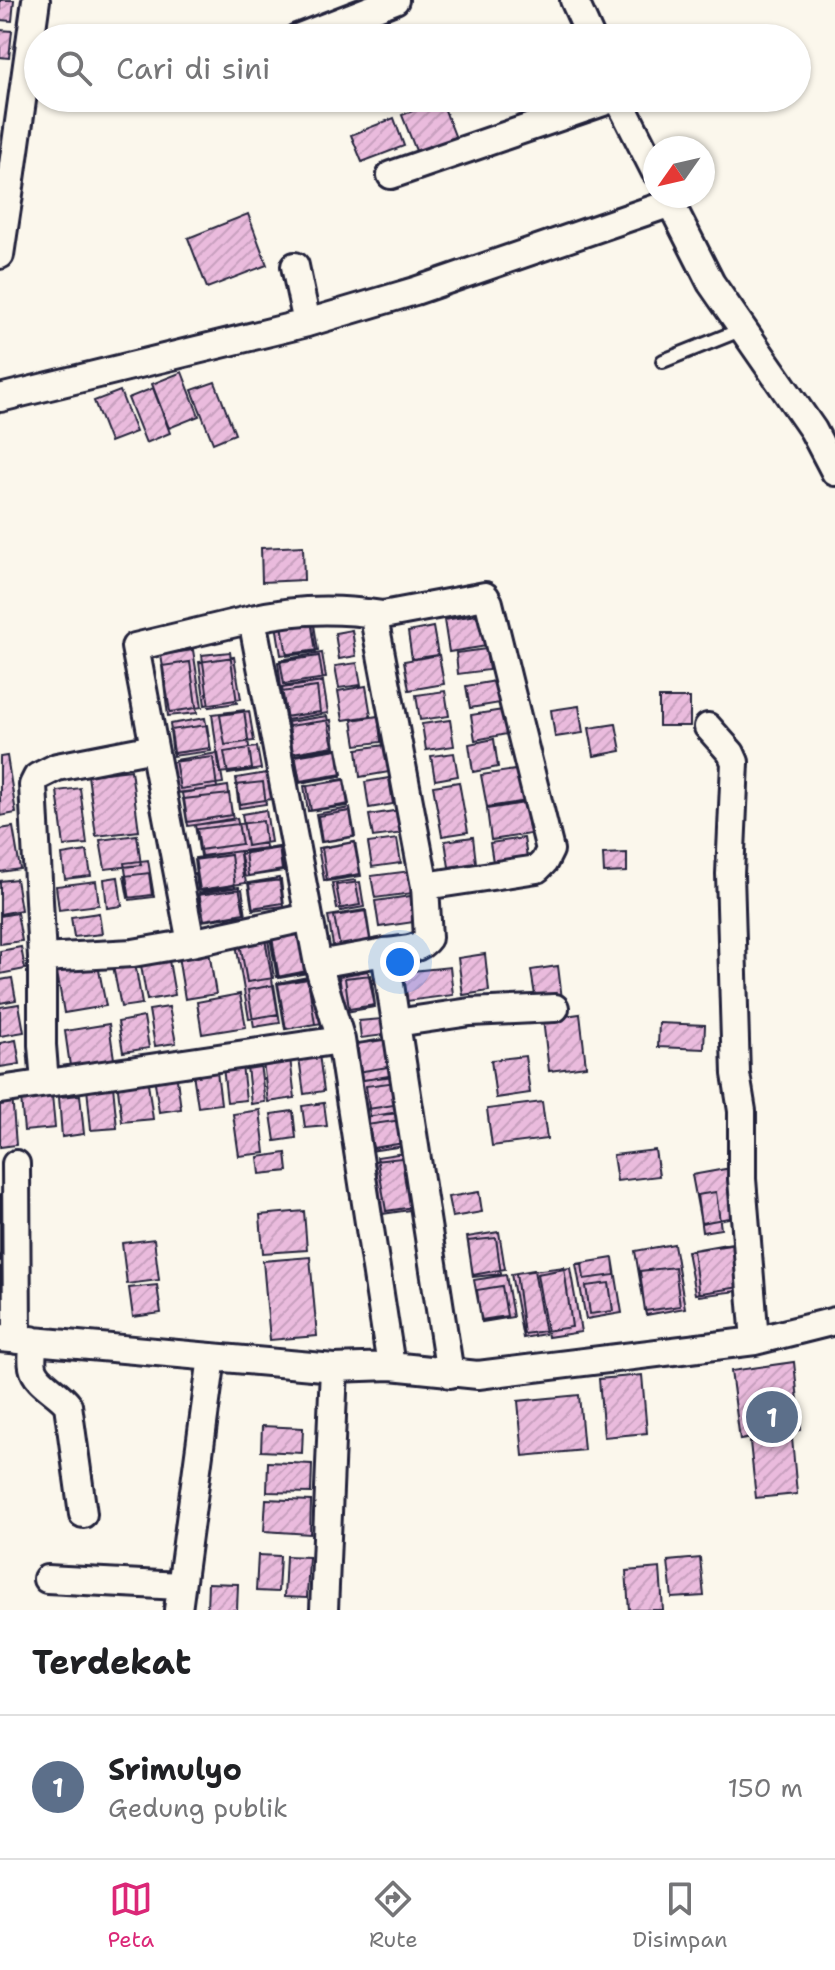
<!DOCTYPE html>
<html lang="id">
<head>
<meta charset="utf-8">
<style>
  body { margin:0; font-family:"Shantell Sans",sans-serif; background:#f2f2f2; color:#202124 }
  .compass { position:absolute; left:643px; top:136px; width:72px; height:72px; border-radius:50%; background:#fff; box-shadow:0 2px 6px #0004; rotate:236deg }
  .you { position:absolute; left:400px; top:962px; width:28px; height:28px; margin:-20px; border:6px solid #fff; border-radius:50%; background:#1a73e8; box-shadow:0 0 0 12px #1a73e833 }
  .badge { display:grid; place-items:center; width:52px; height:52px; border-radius:50%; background:#db2777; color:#fff; font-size:26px; font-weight:700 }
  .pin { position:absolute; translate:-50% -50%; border:4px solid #fff; box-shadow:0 2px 8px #0006 }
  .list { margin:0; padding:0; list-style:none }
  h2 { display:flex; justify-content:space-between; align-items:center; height:104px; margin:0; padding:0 32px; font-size:34px }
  h2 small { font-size:26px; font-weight:400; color:#757577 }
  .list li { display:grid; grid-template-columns:52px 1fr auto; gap:24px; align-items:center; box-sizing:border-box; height:144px; padding:0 32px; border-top:2px solid #e0e0e0 }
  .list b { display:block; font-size:30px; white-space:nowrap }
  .list p { margin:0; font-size:26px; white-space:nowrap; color:#757577 }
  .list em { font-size:26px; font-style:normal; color:#757577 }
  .icon { flex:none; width:44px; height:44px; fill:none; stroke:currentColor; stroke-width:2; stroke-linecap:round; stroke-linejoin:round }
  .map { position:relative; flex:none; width:835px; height:1610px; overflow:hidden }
  .search { position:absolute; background:#fff; box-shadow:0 2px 6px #0004; left:24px; right:24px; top:24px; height:88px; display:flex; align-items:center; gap:20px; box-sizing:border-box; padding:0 28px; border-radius:44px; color:#757577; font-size:30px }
  .sheet { height:248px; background:#fff }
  nav { display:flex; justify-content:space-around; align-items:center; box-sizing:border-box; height:112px; border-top:2px solid #e0e0e0; background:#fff; font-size:22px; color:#757577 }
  nav a { display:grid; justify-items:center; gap:4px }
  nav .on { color:#db2777 }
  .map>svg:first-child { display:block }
  .building { fill:url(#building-hatch); stroke:#22223b; stroke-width:2 }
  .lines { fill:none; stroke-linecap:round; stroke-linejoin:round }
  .service-casing { stroke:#22223b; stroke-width:18 }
  .minor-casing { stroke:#22223b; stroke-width:32 }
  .service { stroke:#fbf7ec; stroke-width:12 }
  .minor { stroke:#fbf7ec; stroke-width:26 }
</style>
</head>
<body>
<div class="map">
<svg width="835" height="1610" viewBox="0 0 835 1610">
  <defs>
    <pattern id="building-hatch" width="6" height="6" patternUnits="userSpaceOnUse" patternTransform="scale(2)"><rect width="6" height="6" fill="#eabbdd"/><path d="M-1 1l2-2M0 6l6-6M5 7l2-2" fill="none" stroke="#c8a0bf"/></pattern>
  </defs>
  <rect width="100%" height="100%" fill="#fbf7ec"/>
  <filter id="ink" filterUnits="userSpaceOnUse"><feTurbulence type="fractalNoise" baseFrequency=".0125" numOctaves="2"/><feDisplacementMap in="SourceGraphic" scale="16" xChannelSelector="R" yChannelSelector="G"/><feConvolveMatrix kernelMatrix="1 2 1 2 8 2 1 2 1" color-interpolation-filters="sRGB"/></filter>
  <g filter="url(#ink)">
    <!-- building -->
    <path class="building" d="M0,0h14l-2,21 -12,-1z
      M0,30l12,1 -3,27 -9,-1z
      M441,100l18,46 -39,15 -18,-46z
      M394,118l10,28 -42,16 -11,-27z
      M248,214l19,51 -60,23 -19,-50z
      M182,372l17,44 -30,12 -17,-44z
      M215,382l20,52 -22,9 -21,-53z
      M153,388l17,45 -24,10 -18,-45z
      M120,391l16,41 -26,10 -16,-41z
      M303,546l1,34 -42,2 -1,-34z
      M312,612l6,38 -37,5 -6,-37z
      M310,614l6,38 -29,4 -6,-38z
      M483,614l4,32 -38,6 -5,-32z
      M433,627l5,28 -26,4 -4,-27z
      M352,630l4,26 -17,3 -4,-26z
      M486,649l3,21 -31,4 -2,-21z
      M193,650l9,57 -32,5 -9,-57z
      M230,652l7,51 -28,4 -7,-52z
      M322,653l4,25 -42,6 -4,-24z
      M439,655l5,29 -35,6 -5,-29z
      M319,656l4,25 -42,6 -3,-25z
      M234,657l7,42 -36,6 -6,-43z
      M190,662l7,51 -29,3 -6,-50z
      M357,663l4,22 -22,3 -4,-22z
      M496,681l4,22 -30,5 -4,-22z
      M323,682l5,31 -41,7 -5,-32z
      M366,686l5,30 -28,4 -5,-29z
      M317,687l3,25 -36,5 -3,-25z
      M445,691l4,25 -29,4 -4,-25z
      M659,698h31v28h-31z
      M579,706l4,27 -28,4 -4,-27z
      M244,710l8,59 -32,4 -8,-59z
      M503,710l4,24 -32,6 -4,-25z
      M249,711l5,30 -29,4 -5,-30z
      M327,716l6,30 -40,7 -5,-31z
      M378,716l3,26 -25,3 -4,-25z
      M205,718l5,30 -36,5 -4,-29z
      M331,720l4,27 -42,6 -4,-27z
      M450,720l4,26 -28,4 -4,-26z
      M616,724l5,27 -27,5 -5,-28z
      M207,725l4,26 -38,5 -3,-26z
      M494,739l4,28 -25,5 -4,-28z
      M385,745l4,27 -29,5 -3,-28z
      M257,747l4,22 -33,5 -4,-22z
      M337,748l5,26 -42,7 -5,-26z
      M337,749l4,27 -42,7 -4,-27z
      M218,753l5,30 -43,6 -5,-29z
      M454,753l4,23 -23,4 -4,-24z
      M7,756l9,57 -16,3v-59z
      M213,757l4,31 -41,5 -4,-31z
      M522,769l5,32 -40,6 -6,-32z
      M131,770l8,61 -43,5 -8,-61z
      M267,773l5,26 -32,5 -4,-26z
      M389,778l4,26 -24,4 -4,-26z
      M344,779l5,25 -41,7 -4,-25z
      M344,780l4,26 -37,5 -4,-25z
      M263,782l3,22 -27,4 -3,-23z
      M459,782l9,50 -26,4 -9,-50z
      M228,786l4,29 -45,7 -5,-29z
      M80,788l7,56 -23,2 -7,-55z
      M229,794l4,26 -45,6 -4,-27z
      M525,803l5,31 -39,6 -4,-31z
      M350,808l5,28 -34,6 -5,-28z
      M266,810l5,32 -24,4 -5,-32z
      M400,810l4,23 -31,4 -4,-22z
      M350,811l4,26 -32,5 -4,-26z
      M237,818l5,26 -43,6 -4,-25z
      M263,821l3,27 -65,8 -4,-27z
      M13,827l7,42 -20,3v-43z
      M137,835l4,30 -36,4 -5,-29z
      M473,837l3,26 -27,4 -4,-26z
      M524,838l3,19 -34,5 -3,-19z
      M397,839l4,24 -29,4 -4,-24z
      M354,842l6,32 -36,6 -6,-32z
      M355,842l6,34 -34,5 -5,-33z
      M279,847l3,23 -34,6 -3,-24z
      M281,848l3,23 -41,6 -3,-23z
      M87,851l4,25 -26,3 -3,-24z
      M240,851l6,32 -46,7 -5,-32z
      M627,853v19l-23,1 -1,-19z
      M231,855l4,32 -37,4 -4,-31z
      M148,860l6,37 -24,3 -6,-37z
      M410,871l3,22 -38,5 -4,-22z
      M149,873l3,22 -24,3 -4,-22z
      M118,877l4,29 -15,2 -3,-29z
      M279,878l4,25 -31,5 -4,-25z
      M16,879l5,31 -21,4v-33z
      M281,880l3,26 -31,4 -4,-26z
      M355,880l5,25 -23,4 -5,-26z
      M96,881l3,24 -40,5 -3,-24z
      M360,882l4,25 -23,4 -5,-26z
      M239,887l5,26 -40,7 -5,-27z
      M242,889l4,26 -45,6 -3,-26z
      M411,896l3,26 -35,5 -4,-26z
      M365,910l6,35 -37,6 -6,-35z
      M366,911l5,32 -31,4 -6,-31z
      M17,913l5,28 -22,3v-28z
      M99,913l3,21 -28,3 -3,-20z
      M301,932l6,39 -30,6 -7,-40z
      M301,932l7,41 -29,5 -7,-41z
      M265,939l13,75 -29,5 -13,-75z
      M268,939l6,39 -27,4 -7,-39z
      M21,947l4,22 -25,5v-23z
      M167,949l8,46 -28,5 -8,-46z
      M209,951l7,43 -31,5 -7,-43z
      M485,954l4,37 -26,4 -5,-37z
      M135,963l7,41 -21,3 -8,-41z
      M98,965l8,41 -42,7 -7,-41z
      M558,966l4,33 -26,3 -5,-32z
      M450,967l3,28 -46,6 -4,-29z
      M368,971l7,36 -30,5 -6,-36z
      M371,975l4,30 -26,4 -4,-31z
      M313,976l9,47 -37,6 -8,-46z
      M12,978l4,22 -16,3v-23z
      M308,979l7,45 -29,5 -8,-45z
      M274,985l6,38 -26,4 -6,-37z
      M240,994l6,33 -44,7 -5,-32z
      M19,1004l5,28 -24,4v-29z
      M169,1007l7,36 -21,3 -6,-36z
      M580,1014l6,52 -37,5 -6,-52z
      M144,1017l5,31 -26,4 -5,-30z
      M382,1019l3,16 -24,3 -2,-17z
      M659,1023l46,2 -1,24 -46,-2z
      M109,1024l5,35 -44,7 -5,-35z
      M390,1038l4,28 -37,6 -5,-28z
      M390,1039l5,37 -33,4 -5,-36z
      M16,1040l4,24 -20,3v-24z
      M318,1047l6,44 -20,3 -6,-44z
      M525,1056l5,37 -34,5 -5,-38z
      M290,1058l5,40 -27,4 -5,-40z
      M216,1063l5,41 -23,3 -6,-41z
      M260,1064l5,38 -14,2 -4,-38z
      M242,1065l4,35 -19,2 -4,-35z
      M176,1072l5,37 -22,3 -5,-37z
      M401,1074l5,29 -44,7 -4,-29z
      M147,1076l6,43 -31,3 -5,-42z
      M396,1082l4,31 -30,3 -4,-30z
      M113,1086l4,42 -26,2 -4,-42z
      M12,1095l4,50 -16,2v-51z
      M52,1095l3,33 -31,3 -3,-33z
      M80,1095l4,39 -22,3 -3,-40z
      M542,1102l5,37 -55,7 -5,-37z
      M324,1103l3,23 -22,2 -3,-22z
      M260,1110l5,43 -26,3 -6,-42z
      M293,1111l3,27 -21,3 -4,-27z
      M405,1111l5,31 -37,6 -6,-31z
      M402,1120l3,26 -36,5 -3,-26z
      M655,1150l4,26 -42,5 -4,-26z
      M411,1152l9,54 -34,5 -9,-54z
      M286,1153l2,18 -28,3 -2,-17z
      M410,1157l7,52 -35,5 -7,-53z
      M731,1168l9,48 -39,7 -9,-48z
      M479,1192l3,20 -30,5 -4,-20z
      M716,1192l5,37 -19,3 -5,-37z
      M0,1195h9l6,65 -15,1z
      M304,1211l3,39 -44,3 -3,-38z
      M499,1232l6,37 -32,6 -6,-38z
      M496,1238l5,36 -28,3 -5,-36z
      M154,1239l5,41 -32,4 -5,-41z
      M738,1242l8,44 -51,8 -8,-43z
      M674,1244l11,64 -39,7 -11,-64z
      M739,1244l6,46 -46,6 -6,-46z
      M310,1257l7,79 -47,4 -7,-79z
      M613,1258l2,17 -31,4 -2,-16z
      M613,1258l9,55 -36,6 -10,-55z
      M11,1266l5,48 -16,2v-49z
      M564,1267l8,60 -48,7 -8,-61z
      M675,1267l5,39 -35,5 -5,-40z
      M570,1268l11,64 -33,5 -11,-63z
      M534,1270l11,64 -22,4 -12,-64z
      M506,1275l7,42 -31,5 -8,-42z
      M609,1283l4,28 -23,3 -4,-28z
      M157,1285l4,28 -28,4 -4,-29z
      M502,1286l5,30 -26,4 -4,-30z
      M794,1362l7,68 -61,10 -9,-69z
      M642,1375l5,58 -43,4 -5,-58z
      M579,1395l5,55 -61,6 -5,-55z
      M262,1426l41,2 -1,25 -41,-2z
      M792,1438l5,56 -41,4 -6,-56z
      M268,1462l44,2 -1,29 -44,-1z
      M266,1499l45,2 -1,33 -46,-3z
      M258,1555l22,1 -2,36 -22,-1z
      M286,1556l23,1 -2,41 -23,-1z
      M700,1558l4,38 -32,2 -4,-37z
      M660,1568l3,42h-34l-3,-39z
      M208,1583l30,1 -1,26h-30z"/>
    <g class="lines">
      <defs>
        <path id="service" d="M663,361l80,-32"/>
        <path id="minor" d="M574,0l17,38
          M297,38l98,-38
          M618,98l37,73
          M391,175l224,-77
          M667,196l44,87 102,147 22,42
          M0,201h8l-8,54
          M8,201l28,-201
          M295,266l12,57
          M0,398l307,-75 108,-32 256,-88
          M252,619c45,-11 86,-11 131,-4
          M708,727l23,26 4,9 -5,112 6,200 6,37v68l13,162
          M425,886l-50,-263 8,-8 102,-19 4,7 61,247 -6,12 -7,7 -112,17 3,52c-9,13 -28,12 -43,14l65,422
          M191,943l-56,-296 117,-28 66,345 67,-12
          M42,958l91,-5 58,-10 118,-26
          M318,964l23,76 50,326
          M396,1023l74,-11 85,-4
          M45,1083l-3,-38v-87l-9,-173 4,-8 20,-10 97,-19
          M0,1090l341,-50
          M16,1164l1,176
          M0,1338l334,30 57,-2 87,9 277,-34 80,-20
          M32,1340c2,9 -1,19 1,27 3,16 26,25 35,38l15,109
          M47,1579l133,7
          M178,1610l34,-253
          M324,1610l10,-242"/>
      </defs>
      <!-- service casing -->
      <use href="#service" class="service-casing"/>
      <!-- minor casing -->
      <use href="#minor" class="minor-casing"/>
      <!-- service -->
      <use href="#service" class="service"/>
      <!-- minor -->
      <use href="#minor" class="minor"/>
    </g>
  </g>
</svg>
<svg class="compass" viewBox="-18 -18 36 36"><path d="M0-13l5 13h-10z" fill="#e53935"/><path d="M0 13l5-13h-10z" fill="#757577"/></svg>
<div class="you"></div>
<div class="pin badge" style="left:772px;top:1417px;background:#5c6f8a">1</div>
<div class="search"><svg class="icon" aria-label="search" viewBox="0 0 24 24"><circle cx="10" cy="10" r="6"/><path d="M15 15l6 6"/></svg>Cari di sini</div>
</div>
<section class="sheet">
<h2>Terdekat<small></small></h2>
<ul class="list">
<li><span class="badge" style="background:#5c6f8a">1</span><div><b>Srimulyo</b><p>Gedung publik</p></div><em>150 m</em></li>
</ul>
</section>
<nav>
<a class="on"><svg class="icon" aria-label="map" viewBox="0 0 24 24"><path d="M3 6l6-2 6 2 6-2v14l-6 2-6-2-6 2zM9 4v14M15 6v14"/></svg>Peta</a>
<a><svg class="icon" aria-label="directions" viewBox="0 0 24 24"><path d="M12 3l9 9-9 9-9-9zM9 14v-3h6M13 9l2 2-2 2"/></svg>Rute</a>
<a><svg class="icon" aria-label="saved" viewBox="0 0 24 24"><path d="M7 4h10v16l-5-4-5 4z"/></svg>Disimpan</a>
</nav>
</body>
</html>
